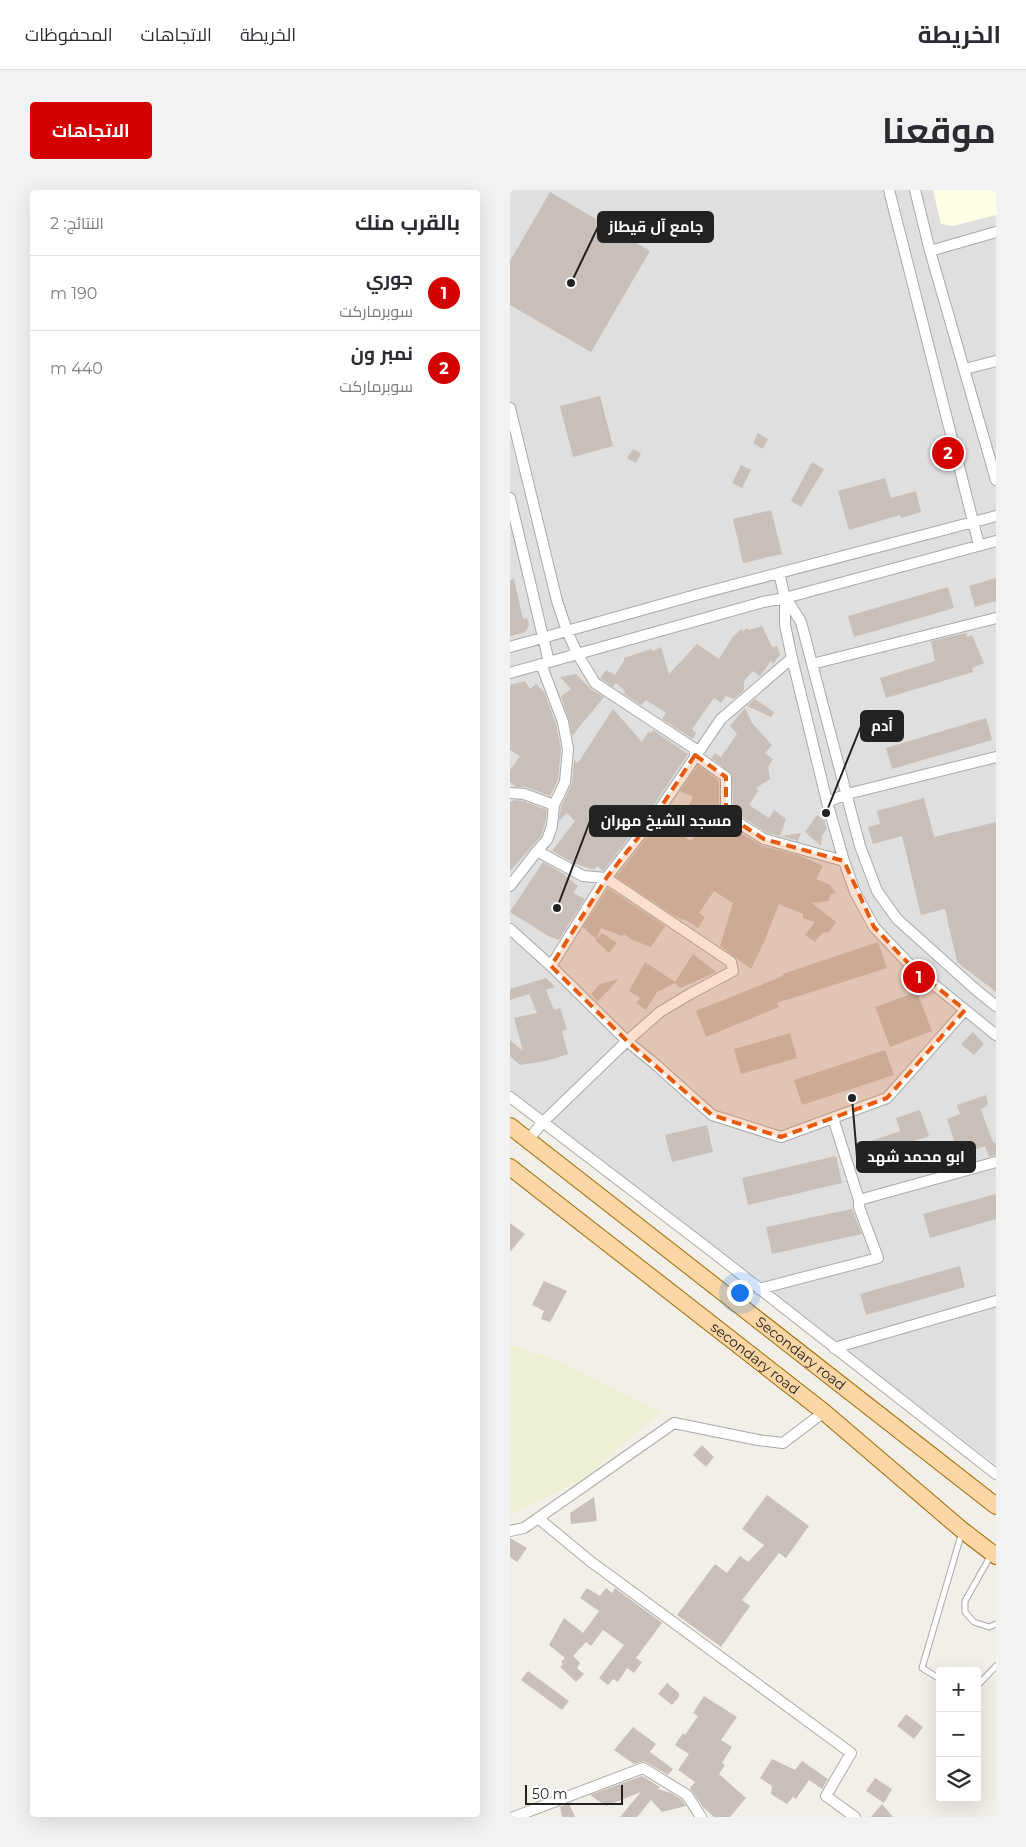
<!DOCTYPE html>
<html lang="ar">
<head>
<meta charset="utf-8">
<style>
  body { margin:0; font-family:Montserrat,Cairo,sans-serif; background:#f2f2f3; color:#2b2b33; direction:rtl }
  .controls { position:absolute; right:15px; bottom:15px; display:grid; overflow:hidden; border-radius:5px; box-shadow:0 5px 20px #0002 }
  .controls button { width:45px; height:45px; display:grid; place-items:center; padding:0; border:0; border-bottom:1px solid #e1e1e2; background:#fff; color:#2b2b33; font:25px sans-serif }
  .scale { position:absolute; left:15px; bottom:12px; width:98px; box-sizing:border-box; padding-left:5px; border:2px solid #222; border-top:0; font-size:14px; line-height:18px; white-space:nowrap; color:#222; -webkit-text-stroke:4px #fff; paint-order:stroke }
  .you { position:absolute; left:229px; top:1102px; width:18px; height:18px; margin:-12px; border:4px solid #fff; border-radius:50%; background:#1a73e8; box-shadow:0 0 0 8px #1a73e833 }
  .badge { display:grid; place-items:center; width:32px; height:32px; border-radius:50%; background:#d40000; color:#fff; font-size:16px; font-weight:700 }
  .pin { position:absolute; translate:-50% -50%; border:2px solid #fff; box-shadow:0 1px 5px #0006 }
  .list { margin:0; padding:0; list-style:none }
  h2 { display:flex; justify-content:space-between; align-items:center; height:65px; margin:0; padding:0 20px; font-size:21px }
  h2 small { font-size:16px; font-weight:400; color:#7c7c81 }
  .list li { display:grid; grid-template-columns:32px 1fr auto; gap:15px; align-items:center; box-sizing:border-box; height:75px; padding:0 20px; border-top:1px solid #e1e1e2 }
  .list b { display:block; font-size:19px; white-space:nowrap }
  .list p { margin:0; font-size:16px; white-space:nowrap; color:#7c7c81 }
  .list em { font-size:16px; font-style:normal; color:#7c7c81 }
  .icon { flex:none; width:28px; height:28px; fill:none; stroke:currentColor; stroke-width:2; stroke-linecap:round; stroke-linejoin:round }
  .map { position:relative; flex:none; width:486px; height:1627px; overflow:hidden; direction:ltr; border-radius:5px }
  header { display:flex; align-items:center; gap:30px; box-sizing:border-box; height:70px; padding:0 25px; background:#fff; border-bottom:1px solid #e1e1e2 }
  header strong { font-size:24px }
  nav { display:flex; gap:28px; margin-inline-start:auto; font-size:18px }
  .intro { display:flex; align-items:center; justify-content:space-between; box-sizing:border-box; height:120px; padding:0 30px }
  h1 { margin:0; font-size:35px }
  .button { padding:12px 22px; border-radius:5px; background:#d40000; color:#fff; font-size:18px; font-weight:700 }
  main { display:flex; gap:30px; padding:0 30px }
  aside { flex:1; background:#fff; border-radius:5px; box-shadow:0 5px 20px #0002 }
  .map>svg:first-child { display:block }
  .residential { fill:#e0dfdf }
  .education { fill:#ffffe5 }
  .farmland { fill:#eef0d5 }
  .building { fill:#c7bfb8 }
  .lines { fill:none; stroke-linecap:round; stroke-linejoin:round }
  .lane-casing { stroke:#a9a9a9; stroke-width:7 }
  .street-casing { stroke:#a9a9a9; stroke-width:12 }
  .primary-casing { stroke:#a06b00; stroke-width:18 }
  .lane { stroke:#fff; stroke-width:5 }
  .street { stroke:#fff; stroke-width:10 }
  .primary { stroke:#fcd6a4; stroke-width:16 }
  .marked { fill:#e8590c; fill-opacity:0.2; stroke:#e8590c; stroke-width:4; stroke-dasharray:10 6; stroke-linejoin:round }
  .labels { text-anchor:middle; stroke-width:4; stroke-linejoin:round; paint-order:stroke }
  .street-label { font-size:14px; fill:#222; stroke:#fff }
  .leader { fill:none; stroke:#222; stroke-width:2 }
  .callout-dot { fill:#222; stroke:#fff; stroke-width:2 }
  .callout { fill:#222; stroke:#222; stroke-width:2 }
  .callout-label { font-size:15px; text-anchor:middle; font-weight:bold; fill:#fff }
</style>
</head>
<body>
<header>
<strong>الخريطة</strong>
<nav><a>الخريطة</a><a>الاتجاهات</a><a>المحفوظات</a></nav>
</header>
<div class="intro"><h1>موقعنا</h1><a class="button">الاتجاهات</a></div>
<main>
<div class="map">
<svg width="486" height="1627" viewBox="0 0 486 1627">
  <rect width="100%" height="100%" fill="#f2efe9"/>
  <!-- residential -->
  <path class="residential" d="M0,0h486v1275l-486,-373z"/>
  <!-- education -->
  <path class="education" d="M423,0h63v25l-43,11 -12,-2z"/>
  <!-- farmland -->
  <path class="farmland" d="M0,1154l47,16 104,52 -76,66 -75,37z"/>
  <!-- building -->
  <path class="building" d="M40,2l100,59 -59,101 -81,-47v-44z
    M90,206l13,50 -40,11 -13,-51z
    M248,243l10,6 -5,10 -10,-6z
    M123,259l8,4 -5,10 -9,-5z
    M302,272l12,7 -23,38 -10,-6z
    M231,275l10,5 -9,18 -10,-5z
    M375,288l6,20 25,-7 5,21 -20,6 -1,-3 -51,15 -11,-39z
    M261,320l11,44 -39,9 -10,-44z
    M486,388v23l-21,6 -6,-21z
    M4,389l9,40 4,-1 2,6 -2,6 -4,3 -13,3v-56z
    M438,397l6,21 -100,29 -6,-21z
    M252,436l10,21 5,-1 3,9 -7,9 -2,-3 -11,15 -7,-5 -9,10v9l-10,9 -8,-3 -5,7 -7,-5 -22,31 4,4 -3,6 -31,-20 4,-6 -20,-13 -5,5 -17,-11 1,-3 -9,-8 -3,4 -13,-9 6,-8 9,5 9,-14v-3l27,-9 2,2 8,-4 8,27 28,-30 22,15 13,-21 9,-9 2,2 4,-3 2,2z
    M456,443l1,4 5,-2 12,28 -12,5 1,4 -87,26 -6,-20 55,-17 -4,-20z
    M66,484l15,15 13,8 -32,39 -3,-16 -8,-24 10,-7 -11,-12z
    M15,491l5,8 6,-5 8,8 12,32 5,25 -3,31 -8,16 -24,-9h-10l-6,-5v-12l10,-14 -10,-6v-65z
    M245,509l19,13 -3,5 -24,-11z
    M235,518l7,15 20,22 -7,8 8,6 -5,8 2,12 -14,9 2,3 -9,14 20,13 5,-8 12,9 -6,17 -13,-3 -34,-22 -1,-37 -21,-16 4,-5 6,4 16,-23 -7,-8z
    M103,519l29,33 6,-10 3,1 2,-3 35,24 -39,58 -46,59 -6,-5 -3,4 -20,-7 -22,-12 23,-30 -8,-8 -8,8 2,-14 11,-24 2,-23 4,3z
    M476,528l6,22 -100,29 -6,-21z
    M188,575l21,16v34l3,6 40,25 39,10 22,10 -7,13 14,6 6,8 -6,2 -1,6 -17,2 24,19 -7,10 -7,1 -7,9 -10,-7 10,-13 -12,-4v-4l-24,-10 -14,36 -14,29 -31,-23 13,-43 -19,-12 -15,22 6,4 -7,11 -14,-9 -1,1 -10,-5 -57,-38 38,-49 9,5 6,-6 22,14 15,-21 -19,-11 6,-12 -13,-6z
    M414,608l10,39 62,-15v170l-39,-30 -12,-53 -24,6 -19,-79 -29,8 -5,-17 12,-3 -3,-13z
    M4,610l9,1 24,9 -2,14 -4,12 -31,35v-69z
    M307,625l8,6v4l2,3 -5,8 -1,10 -16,-14z
    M291,643l-3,8 -17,-5z
    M33,672l19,11 16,13 -5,7 12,6 -26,41 -9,-3 -40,-25z
    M98,698l57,38 -14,21 -19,-7 -8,-6 -2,2 -21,-8 -5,11 -13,-12z
    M92,743l15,10 -8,10 -14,-13z
    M368,752l9,26 -110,35 2,4 -73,30 -10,-26 87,-35v-2z
    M183,764l23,18 -31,14 -5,2 -5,-5 -18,9 -11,18 -10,-7 4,-5 -11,-7 16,-29 30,20z
    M36,788l9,9 -9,3 8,20 6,-2 7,21 -5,2 6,23 -22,7 -26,4 -10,-9v-16l13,11 -9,-33 23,-5 -8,-19 -19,6v-11z
    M109,789l-21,22 -7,-7 9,-10z
    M407,802l15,39 -42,16 -15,-40z
    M463,842l11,12 -10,11 -13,-11z
    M280,843l7,25 -56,16 -7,-25z
    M375,860l9,25 -92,30 -8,-25z
    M476,905l2,9 -7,6 12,32 3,1v12l-7,2 -4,-11 -26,9 -12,-36 13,-5 -3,-9z
    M410,920l9,26 -18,6 4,9 -36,12 -8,-22 29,-10 -4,-13z
    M197,935l6,27 -41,10 -7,-27z
    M326,966l6,27 -94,22 -6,-27z
    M486,1004v25l-66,19 -7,-24z
    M342,1019l10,25 -90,20 -6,-27z
    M0,1033l15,11 -15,18z
    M450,1076l5,21 -99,28 -6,-21z
    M34,1091l23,10 -17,31 -9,-3 3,-8 -12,-6z
    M192,1255l12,12 -8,10 -13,-12z
    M257,1305l42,31 -23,32 -7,-5 -37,47 8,6 -29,41 -44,-32 38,-51 12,9 13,-17 8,6 16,-17 -22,-16z
    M84,1307l3,24 -26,3 -1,-11z
    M0,1348l17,10 -10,14 -7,-5z
    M77,1398l13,8 6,-8 6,5 3,-5 47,35 -26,35 6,4 -8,11 -7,-5 -9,14 -5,-3 -5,6 -9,-7 25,-33 -21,-15 -12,16 -5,-4 -13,14 7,7 -3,5 7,6 -8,8 -16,-15 3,-3 -2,-2 4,-4 -16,-13 15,-27 19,15 16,-22 -19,-13z
    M18,1481l41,30 -7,9 -41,-30z
    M157,1493l12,10v4l-7,8 -14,-11z
    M194,1506l33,21 -16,23 11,7 -10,16 3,2 -6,9 27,24 -16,19h-16l-11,-10 -13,-19 5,-6 -17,-12 11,-16 -14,-9 8,-12 2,2 13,-19 -5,-3z
    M396,1524l17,13 -9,12 -17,-13z
    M123,1537l23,17 -6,8 23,17 -5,6 -24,-14 -10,3 -20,-14z
    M262,1569l23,11 7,-9 26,18 -6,10 -13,-9 -13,19 -3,-2 -6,7 -16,-10 1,-8 -12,-8z
    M132,1586l18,11 -2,2 13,4 11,7 4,6 -24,6 -11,-12 -14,17h-17l21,-25 -35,14 -16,-11z
    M365,1588l17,11 -8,14 -18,-12z
    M59,1613l6,14h-13l-2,-10z
    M372,1614l11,13h-22z"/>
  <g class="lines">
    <defs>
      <path id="lane" d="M481,1365l-26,46v11l9,10 15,5 7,-3
        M430,1489l-18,-11 40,-136
        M467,1496l19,-20"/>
      <path id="street" d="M379,0l90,355
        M405,0l15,61 66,229
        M420,61l66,-19
        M455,179l31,-8
        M0,218l47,193 10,30 11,24 17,28 100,66v6l31,22v38l38,24 80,22
        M0,308l39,164
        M269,383l6,25v27l7,33 35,144 17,59 11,31 19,35 37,39 85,69
        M276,408l15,24 59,224 17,45 20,28 78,70 21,17
        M0,457l189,-53 297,-78
        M302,474l184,-46
        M0,483l253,-71 22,-4 211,-57
        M0,603l14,1 30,11
        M317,612l20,-8 149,-37
        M27,661l46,25 23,2 125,84 2,9 -43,23 -30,18 -33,29 -76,-75 55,-88 1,-1 48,-61 66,-97 71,-61
        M0,696l27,-35 10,-11 5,-14 2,-21 11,-23 3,-33 -5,-27 -22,-58
        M0,739l41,37
        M0,907l204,156 282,221
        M18,950l14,-17 85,-82 28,23 57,51 69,22 106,-39 78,-88
        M349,1010l137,-38
        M249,1099l119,-31 -19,-51v-7l-26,-82
        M324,1158l162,-47
        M28,1328l52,43 261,192 -25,43 29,21
        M0,1341l14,-3 150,-105 84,17 25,3 41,-31
        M4,1627l129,-49 44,27 14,22"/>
      <g id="primary">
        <path id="s1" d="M0,936l486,380"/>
        <path id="s2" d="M0,977l314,245 138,118 34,26"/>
      </g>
    </defs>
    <!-- lane casing -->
    <use href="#lane" class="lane-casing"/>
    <!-- street casing -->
    <use href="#street" class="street-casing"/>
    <!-- primary casing -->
    <use href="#primary" class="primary-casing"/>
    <!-- lane -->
    <use href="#lane" class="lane"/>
    <!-- street -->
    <use href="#street" class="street"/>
    <!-- primary -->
    <use href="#primary" class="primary"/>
  </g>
  <!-- marked area -->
  <path class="marked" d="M185,565l31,22v38l38,24 80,22 30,66 37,39 54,44 -78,88 -106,39 -69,-22 -85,-74 -76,-75 56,-89 48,-61z"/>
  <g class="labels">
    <!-- street labels -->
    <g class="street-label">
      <text dy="5" stroke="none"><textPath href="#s1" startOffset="369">Secondary road</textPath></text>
      <text dy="5" stroke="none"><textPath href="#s2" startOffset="311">secondary road</textPath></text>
    </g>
  </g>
  <!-- callouts -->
  <path class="leader" d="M61 93L88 37M316 623L351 536M47 718L80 631M342 908L347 967"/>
  <g class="callout-dot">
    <circle cx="61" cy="93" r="5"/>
    <circle cx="316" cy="623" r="5"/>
    <circle cx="47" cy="718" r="5"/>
    <circle cx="342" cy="908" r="5"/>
  </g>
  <g class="callout">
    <rect x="88" y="22" width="115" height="30" rx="5"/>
    <rect x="351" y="521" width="42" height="30" rx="5"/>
    <rect x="80" y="616" width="151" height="30" rx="5"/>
    <rect x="347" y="952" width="118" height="30" rx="5"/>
  </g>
  <g class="callout-label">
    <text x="146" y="42">جامع آل قيطاز</text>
    <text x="372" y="541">ٱدم</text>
    <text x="156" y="636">مسجد الشيخ مهران</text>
    <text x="406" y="972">ابو محمد شهد</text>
  </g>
</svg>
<div class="controls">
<button>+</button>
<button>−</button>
<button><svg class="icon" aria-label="layers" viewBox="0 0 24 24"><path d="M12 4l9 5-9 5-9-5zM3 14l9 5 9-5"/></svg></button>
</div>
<div class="scale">50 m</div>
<div class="you"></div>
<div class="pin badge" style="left:409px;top:787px">1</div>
<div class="pin badge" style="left:438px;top:263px">2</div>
</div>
<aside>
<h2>بالقرب منك<small>النتائج: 2</small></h2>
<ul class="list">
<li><span class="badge">1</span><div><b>جوري</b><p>سوبرماركت</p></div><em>190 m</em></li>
<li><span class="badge">2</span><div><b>نمبر ون</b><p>سوبرماركت</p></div><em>440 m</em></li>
</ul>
</aside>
</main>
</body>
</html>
